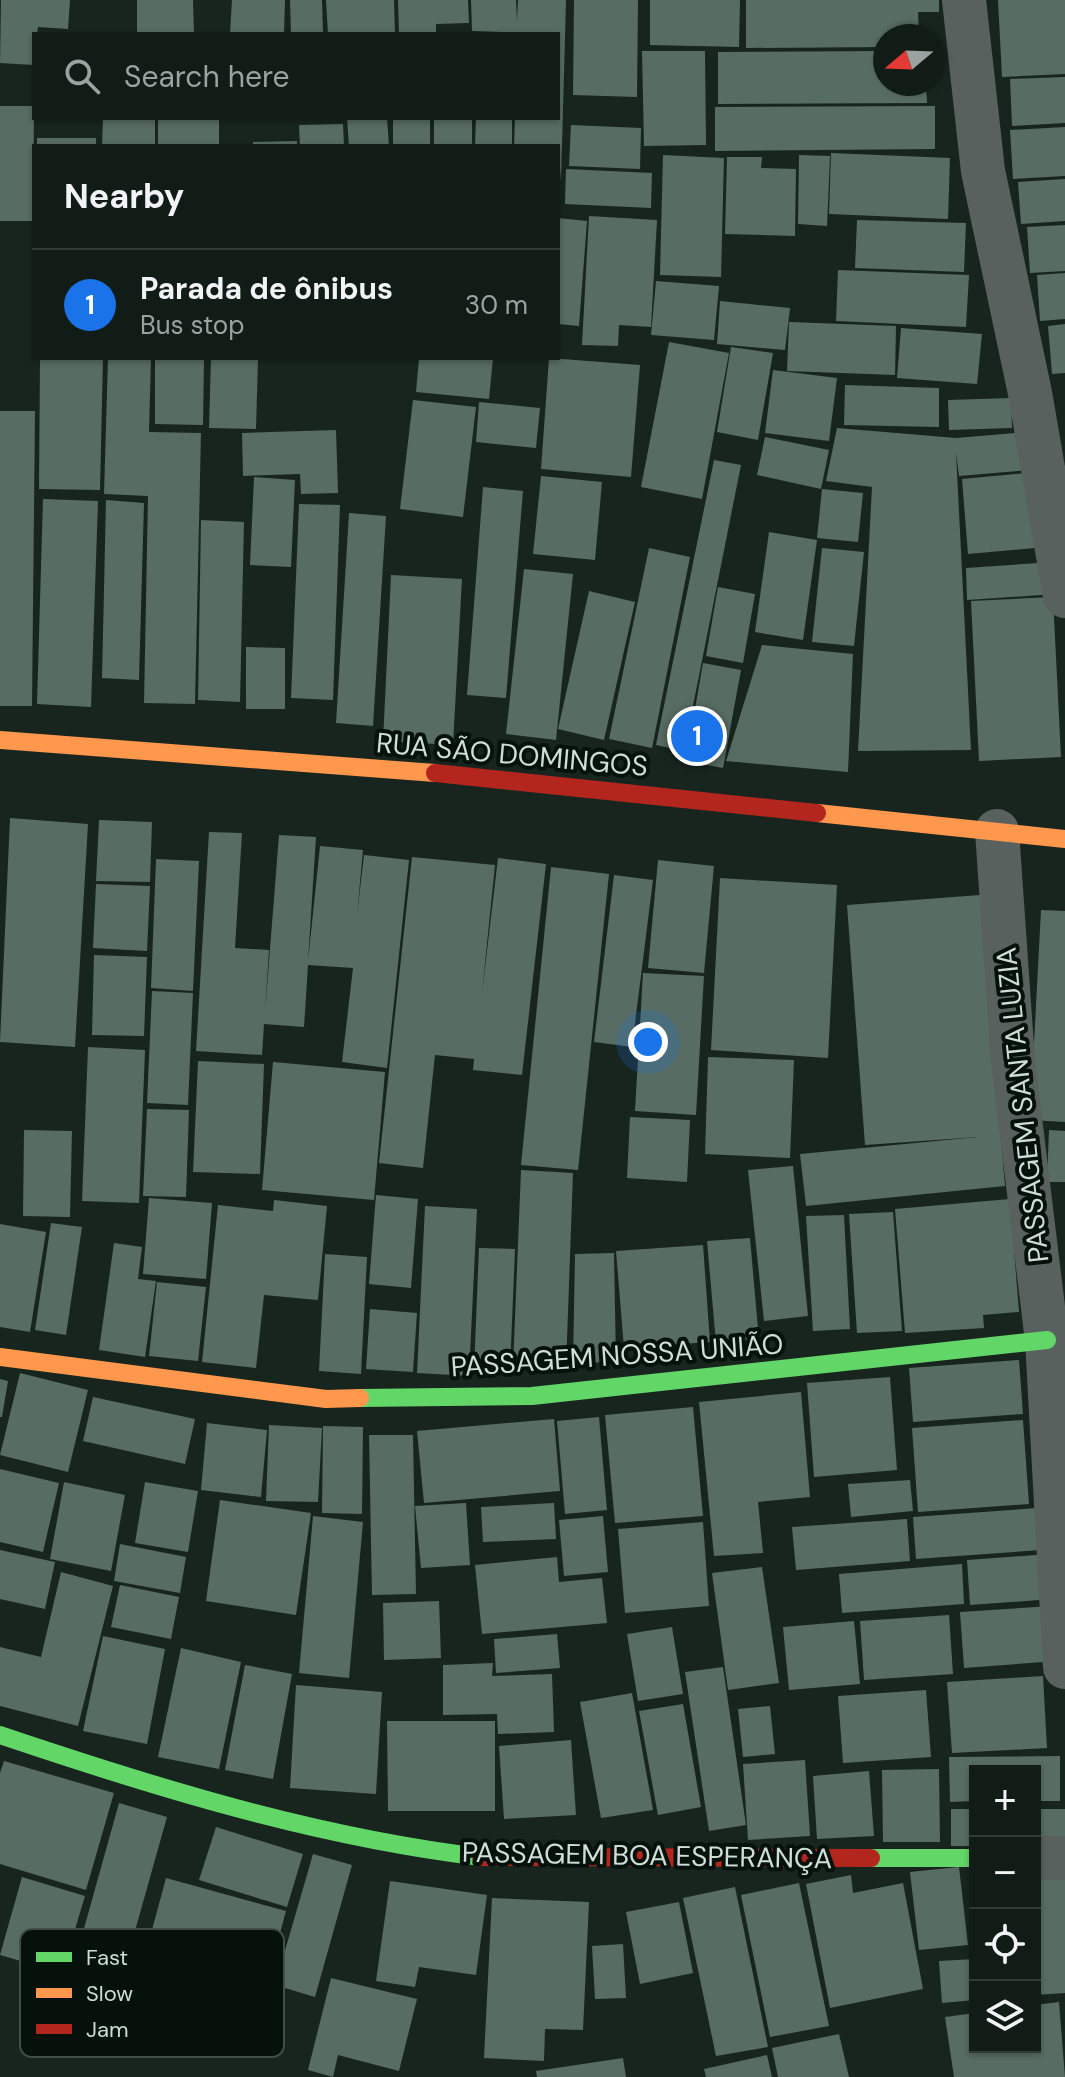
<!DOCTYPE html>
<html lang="en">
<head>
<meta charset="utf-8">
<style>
  body { margin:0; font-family:"DM Sans",sans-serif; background:#1f2924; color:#f1f3f6 }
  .controls { position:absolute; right:24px; bottom:24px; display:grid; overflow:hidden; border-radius:0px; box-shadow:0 2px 6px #0004 }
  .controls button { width:72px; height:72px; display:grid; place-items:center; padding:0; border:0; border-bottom:2px solid #313a36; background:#121c17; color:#f1f3f6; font:40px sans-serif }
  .compass { position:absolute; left:873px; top:24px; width:72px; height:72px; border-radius:50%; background:#121c17; box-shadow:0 2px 6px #0004; rotate:251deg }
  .you { position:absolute; left:648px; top:1042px; width:28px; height:28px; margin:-20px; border:6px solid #fff; border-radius:50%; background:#1a73e8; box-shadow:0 0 0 12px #1a73e833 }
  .badge { display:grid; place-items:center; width:52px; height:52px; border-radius:50%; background:#1a73e8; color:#fff; font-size:26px; font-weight:700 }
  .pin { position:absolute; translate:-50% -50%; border:4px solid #fff; box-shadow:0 2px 8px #0006 }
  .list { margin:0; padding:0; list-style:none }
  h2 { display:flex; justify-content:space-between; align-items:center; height:104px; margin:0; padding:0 32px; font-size:34px }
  h2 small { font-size:26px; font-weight:400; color:#9ca1a1 }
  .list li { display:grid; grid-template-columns:52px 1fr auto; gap:24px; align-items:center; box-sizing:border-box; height:112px; padding:0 32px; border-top:2px solid #313a36 }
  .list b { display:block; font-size:30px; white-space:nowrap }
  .list p { margin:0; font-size:26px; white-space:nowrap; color:#9ca1a1 }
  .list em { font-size:26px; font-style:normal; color:#9ca1a1 }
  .icon { flex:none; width:44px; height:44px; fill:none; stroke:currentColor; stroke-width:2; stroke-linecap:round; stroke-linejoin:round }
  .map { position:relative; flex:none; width:1065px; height:2077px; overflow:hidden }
  .search { position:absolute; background:#121c17; box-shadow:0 2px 6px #0004; left:32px; top:32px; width:528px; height:88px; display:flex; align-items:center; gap:20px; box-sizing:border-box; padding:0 28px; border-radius:0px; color:#9ca1a1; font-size:30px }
  .panel { position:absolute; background:#121c17; box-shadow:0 2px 6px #0004; left:32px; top:144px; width:528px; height:216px; border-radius:0px }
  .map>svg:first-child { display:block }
  .building { fill:#576c63 }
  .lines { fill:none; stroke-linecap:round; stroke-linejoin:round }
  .street { stroke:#58615d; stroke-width:44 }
  .fast { stroke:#63d668; stroke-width:18 }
  .slow { stroke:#ff974d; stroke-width:18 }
  .jam { stroke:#b3261e; stroke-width:18 }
  .labels { text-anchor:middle; stroke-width:8; stroke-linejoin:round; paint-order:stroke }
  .street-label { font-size:28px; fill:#ceddd5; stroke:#07110c }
  .key { fill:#07110c; stroke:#434e48; stroke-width:2 }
  .key-label { font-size:22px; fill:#ceddd5 }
</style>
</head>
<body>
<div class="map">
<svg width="1065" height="2077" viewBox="0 0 1065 2077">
  <rect width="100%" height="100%" fill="#18251f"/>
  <!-- building -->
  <path class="building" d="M1,0h69l-2,29 -30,-2 -1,7h-3v31l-34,-2z
    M137,0h56l1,34h-57z
    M232,0h53l-1,34h-54z
    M290,0h32l1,34h-32z
    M326,0h68l1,34h-67z
    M398,0h70l1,23 -33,1v10h-37z
    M471,0h45l1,21 1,-21h48l-5,181 -3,-35h-44l1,-28h43v-84l-86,-3z
    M574,0h64l-1,97 -64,-2z
    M650,0h90l-1,47 -89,-2z
    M746,0h193v12h-21l1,24h-34v11l-139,1z
    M998,0h67v74l-63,3z
    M642,51h63l1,94 -62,1z
    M885,51v33h41l1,19 -209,1v-52z
    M1065,77v46l-53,3 -2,-47z
    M0,106h34l-1,115h-33z
    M935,106v43l-220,2v-44z
    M103,118h52v28h-53z
    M158,118h61v28h-61z
    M347,118h40l2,28h-40z
    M393,118h37v28h-37z
    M434,118h38v28h-38z
    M476,118h36v28h-37z
    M343,124l1,22h-44l-1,-21z
    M571,125l70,3 -1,41 -71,-3z
    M1065,127v49l-52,3 -3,-49z
    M37,138h59v8h-59z
    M297,141v5h-44v-4z
    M831,153l119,5 -2,61 -119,-5z
    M663,155l61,3 -3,119 -61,-2z
    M799,155l31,1 -3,70 -29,-2z
    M727,157h35l-1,11 35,1 -1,67 -70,-2z
    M566,169l86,4 -1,35 -86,-4z
    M1065,179v42l-44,3 -3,-42z
    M589,216l68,4 -6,107 -32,-2 -1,21 -36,-1z
    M558,218l29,3 -8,105 -21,-2z
    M857,220l109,3 -2,49 -109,-4z
    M1065,225v46l-35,2 -3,-46z
    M838,270l131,5 -3,52 -130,-6z
    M1065,273v46l-25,2 -3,-46z
    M656,281l63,5 -5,54 -63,-5z
    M720,301l70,7 -5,42 -68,-6z
    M789,322l107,4 -1,49 -108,-4z
    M1065,324v49l-13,1 -4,-48z
    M901,328l81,6 -5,50 -80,-6z
    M669,342l60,11 -27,146 -61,-12z
    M731,347l42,6 -15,87 -41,-8z
    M40,358h63l-3,132 -61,-1z
    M108,358h43l-2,74 52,1 -6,271 -51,-1 4,-207 -44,-2z
    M155,358h49l-1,67 -48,-1z
    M211,358h47l-2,71 -47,-1z
    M419,358h74l-4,41 -73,-7z
    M549,358l91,7 -9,112 -90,-8z
    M773,370l64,8 -8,63 -64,-8z
    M845,385l94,3v39l-95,-2z
    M1011,398l1,30 -63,2 -1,-30z
    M413,400l63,7 -13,110 -63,-8z
    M479,402l61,6 -4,40 -60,-6z
    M0,411h35l-3,295h-32z
    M837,428l119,10 71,-6 4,38 -72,6 -3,-24 15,298 -113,1 14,-264 -46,-6z
    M336,430l2,63 -37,1 -1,-20 -57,2 -1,-43z
    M765,437l64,13 -8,39 -64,-14z
    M714,460l27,5 -57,286 -28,-6z
    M1038,472l7,75 -77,7 -6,-75z
    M541,476l61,6 -7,78 -62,-6z
    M254,477l41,3 -4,87 -41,-2z
    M483,487l40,4 -17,207 -39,-3z
    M822,489l41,4 -5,49 -41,-4z
    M43,499l55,2 -7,206 -54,-3z
    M106,500l38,3 -5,177 -37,-2z
    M299,504l41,1 -7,195 -42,-2z
    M349,513l37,3 -13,210 -37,-3z
    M201,520l43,2 -4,180 -42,-2z
    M769,532l48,8 -14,100 -48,-8z
    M649,548l41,9 -38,191 -43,-9z
    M822,548l42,4 -10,94 -42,-4z
    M1053,562l2,32 -88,6 -1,-32z
    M524,569l49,5 -17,166 -50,-6z
    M391,575l71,4 -9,166 -70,-4z
    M718,587l37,7 -12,69 -37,-7z
    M589,591l46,11 -31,138 -46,-11z
    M1053,597l8,160 -82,4 -8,-160z
    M762,645l91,9 -5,118 -122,-11z
    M246,647l39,1v61h-39z
    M703,663l38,7 -18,98 -37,-7z
    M10,818l78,6 -13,223 -75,-5z
    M99,820l53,2 -2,60 -54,-1z
    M209,832l33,1 -7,115 34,2 -4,62 14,-177 37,2 -8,124 12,-115 43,4 -6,65 7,-60 45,5 -22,208 -45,-6 11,-94 -45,-3 -4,62 -40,-3 -2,31 -66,-4z
    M412,857l83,8 -13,128 16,-135 48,6 -24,211 -49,-5 1,-11 -39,-4 -12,113 -44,-5z
    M156,859l43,2 -6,130 -42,-3z
    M658,860l56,6 -10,107 -56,-5z
    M551,867l58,7 -31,296 -57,-5z
    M614,875l39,5 -21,167 -38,-5z
    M720,878l117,7 -9,173 -117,-8z
    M96,884l54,2 -3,65 -54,-3z
    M980,895l25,291 -199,20 -6,-52 178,-17 -113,8 -18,-240z
    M1041,910l24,1v211l-35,-2z
    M94,955l53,2 -3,79 -52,-1z
    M643,973l61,3 -8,139 -61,-4z
    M152,991l41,2 -5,112 -41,-2z
    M88,1047l57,3 -6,153 -57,-2z
    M708,1057l86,3 -4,98 -85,-4z
    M198,1061l66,3 -4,110 -67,-2z
    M273,1062l112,10 -11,128 -112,-10z
    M147,1109l42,1 -3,87 -43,-1z
    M630,1117l60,3 -3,62 -60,-4z
    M24,1130l48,1 -2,86 -47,-1z
    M1049,1130l16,1v51h-18z
    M793,1166l15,150 -44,5 -16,-151z
    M521,1170l52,3 -7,195 -53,-1z
    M376,1195l42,4 -7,89 -42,-4z
    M149,1198l63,5 -6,76 -63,-5z
    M1010,1199l9,113 -36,3 1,13 -79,5 -10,-124z
    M274,1200l53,6 -9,94 -54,-5 -8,73 -54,-6 16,-157 55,6z
    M425,1206l52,3 -8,167 -52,-3z
    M893,1212l9,119 -45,2 -8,-119z
    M844,1215l6,114 -37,2 -7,-115z
    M51,1223l31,4 -16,108 -31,-5z
    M0,1224l46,8 -16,100 -30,-5z
    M750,1238l9,102 -43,3 -9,-102z
    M114,1243l28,4 -4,32 18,2 -11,76 -46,-7z
    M703,1245l7,97 -86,6 -8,-97z
    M479,1248l36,1 -5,121 -36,-1z
    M614,1253l2,109 -43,1 2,-109z
    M325,1254l42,3 -6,117 -42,-3z
    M157,1282l49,5 -8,74 -49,-5z
    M370,1309l47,4 -4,59 -47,-3z
    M1019,1360l4,54 -110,8 -4,-54z
    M20,1373l68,17 -20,82 -68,-17z
    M890,1377l7,93 -83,7 -7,-94z
    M0,1379l8,2 -6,36h-2z
    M801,1392l9,105 -52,5 5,51 -49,3 -15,-154z
    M93,1397l102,22 -10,45 -102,-23z
    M693,1407l10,109 -88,7 -10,-108z
    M599,1417l8,93 -42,4 -8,-93z
    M554,1419l6,72 -136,12 -7,-72z
    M1023,1420l6,84 -111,8 -6,-84z
    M207,1423l60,7 -6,67 -60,-7z
    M269,1425l53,3 -4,74 -52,-1z
    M323,1426l40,1 -1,87 -40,-1z
    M369,1435h44l3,159 -44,1z
    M0,1469l59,14 -16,69 -43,-10z
    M910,1480l3,31 -62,6 -3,-33z
    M64,1482l61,13 -14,76 -61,-12z
    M145,1482l53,9 -10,61 -53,-9z
    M220,1500l91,13 -15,102 -90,-14z
    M466,1503l4,62 -49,3 -6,-62z
    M554,1503l2,36 -73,3 -2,-35z
    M1037,1508l4,42 -125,9 -3,-42z
    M313,1516l50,6 -14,156 -50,-5z
    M603,1516l5,56 -44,4 -5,-56z
    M907,1519l3,42 -114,9 -4,-43z
    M703,1522l6,84 -84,7 -7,-84z
    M120,1544l66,13 -6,36 -66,-12z
    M0,1550l55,12 -10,47 -45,-10z
    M1049,1554l3,45 -82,6 -3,-45z
    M557,1557l2,25 43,-4 5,45 -125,11 -7,-69z
    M962,1564l2,40 -122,9 -3,-39z
    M762,1567l17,116 -51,7 -16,-117z
    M61,1572l52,14 -35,140 -78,-20v-59l41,10z
    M120,1585l59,12 -8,42 -60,-12z
    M439,1601l2,57 -57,2 -1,-57z
    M1052,1606l5,55 -93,7 -4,-56z
    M949,1615l4,59 -89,6 -4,-59z
    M854,1621l6,63 -71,6 -6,-63z
    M672,1627l11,67 -45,7 -11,-67z
    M557,1634l3,34 -64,5 -2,-34z
    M103,1636l62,13 -18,95 -64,-13z
    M181,1648l60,14 -22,107 -61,-12z
    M493,1663l-1,13 60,-2 2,58 -56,2 -1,-20 -54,1v-50z
    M245,1665l47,9 -19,105 -48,-9z
    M723,1667l23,158 -37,6 -24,-159z
    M1043,1676l4,72 -95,5 -5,-71z
    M296,1685l86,7 -6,102 -86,-6z
    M926,1690l5,67 -88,6 -5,-67z
    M632,1693l21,117 -52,8 -21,-116z
    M683,1704l18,103 -43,8 -19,-104z
    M770,1706l5,48 -32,3 -5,-48z
    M387,1721h108v90h-107z
    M571,1740l5,75 -72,4 -5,-73z
    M1060,1756v45h-25v-30h-60v30l-25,1 -1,-45z
    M805,1760l5,76 -62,4 -5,-76z
    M4,1761l110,32 -28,97 -86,-26v-91z
    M939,1769l1,73h-57l-1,-72z
    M869,1771l5,65 -57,3 -4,-63z
    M119,1803l48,14 -41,146 -48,-13z
    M951,1809h24v37h-24z
    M1035,1809h30v36l-30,1z
    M216,1827l87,27 -16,53 -88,-27z
    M313,1854l39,11 -37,132 -40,-12z
    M959,1867l9,78 -49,5 -9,-78z
    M1065,1867v126l-30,2v-126z
    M851,1875l2,18 50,-10 20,106 -93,19 -24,-124z
    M22,1877l63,19 -23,77 -62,-18z
    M166,1878l120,33 -33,122 -120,-33z
    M390,1881l97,14 -11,80 -57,-8 -4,20 -39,-6z
    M799,1883l30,143 -59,11 -29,-142z
    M735,1887l33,160 -52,9 -33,-158z
    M492,1898l97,4 -6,128 -38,-1 -1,32 -60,-3z
    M679,1902l14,71 -53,11 -14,-72z
    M623,1944l3,54 -31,1 -3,-53z
    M975,1959v41l-33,3 -3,-42z
    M331,1978l86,21 -18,72 -61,-16 -5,22 -25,-7z
    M1059,2002l6,75h-111l-9,-60 30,-4v34h60v-42z
    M839,2034l10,43h-71l-6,-29z
    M767,2055l5,22h-66l-2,-8z
    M623,2058l3,19h-89l-1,-6z"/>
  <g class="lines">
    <!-- street -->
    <path class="street" d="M964,0l19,171 47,222 35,203
      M997,831l16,230 34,279 18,327
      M1035,1858h30"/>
    <!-- fast -->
    <path class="fast" d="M360,1398l172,-2 515,-56
      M0,1735c157,53 316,102 481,122
      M871,1858h104"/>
    <!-- slow -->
    <path class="slow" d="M0,740l435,33
      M817,813l248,26
      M0,1357l326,42 34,-1"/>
    <!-- jam -->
    <path class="jam" d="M435,773l382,40
      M481,1857l390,1"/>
  </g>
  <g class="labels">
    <!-- street labels -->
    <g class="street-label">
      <text transform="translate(512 754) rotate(5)" y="10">RUA SÃO DOMINGOS</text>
      <text transform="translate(1022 1105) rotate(-96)" y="10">PASSAGEM SANTA LUZIA</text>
      <text transform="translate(617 1355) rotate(-4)" y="10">PASSAGEM NOSSA UNIÃO</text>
      <text transform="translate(647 1855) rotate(1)" y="10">PASSAGEM BOA ESPERANÇA</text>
    </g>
  </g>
  <!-- legend -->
  <rect x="20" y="1929" width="264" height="128" rx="12" class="key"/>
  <rect x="36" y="1952" width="36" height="10" fill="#63d668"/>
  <rect x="36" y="1988" width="36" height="10" fill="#ff974d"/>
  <rect x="36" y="2024" width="36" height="10" fill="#b3261e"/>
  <g class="key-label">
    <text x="86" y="1965">Fast</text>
    <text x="86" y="2001">Slow</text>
    <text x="86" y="2037">Jam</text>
  </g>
</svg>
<div class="controls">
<button>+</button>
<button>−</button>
<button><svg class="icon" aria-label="locate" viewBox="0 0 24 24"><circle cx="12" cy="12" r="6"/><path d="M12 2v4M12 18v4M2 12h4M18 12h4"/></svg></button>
<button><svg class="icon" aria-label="layers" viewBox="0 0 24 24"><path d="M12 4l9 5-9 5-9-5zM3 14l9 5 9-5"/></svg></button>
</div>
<svg class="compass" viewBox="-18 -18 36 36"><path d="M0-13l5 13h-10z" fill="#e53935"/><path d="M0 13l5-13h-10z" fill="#9ca1a1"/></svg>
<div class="you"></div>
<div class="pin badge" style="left:697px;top:736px">1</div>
<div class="search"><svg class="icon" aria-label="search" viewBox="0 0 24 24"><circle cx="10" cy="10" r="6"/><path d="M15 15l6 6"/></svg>Search here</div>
<section class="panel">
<h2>Nearby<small></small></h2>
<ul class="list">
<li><span class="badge">1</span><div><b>Parada de ônibus</b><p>Bus stop</p></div><em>30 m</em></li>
</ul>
</section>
</div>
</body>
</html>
